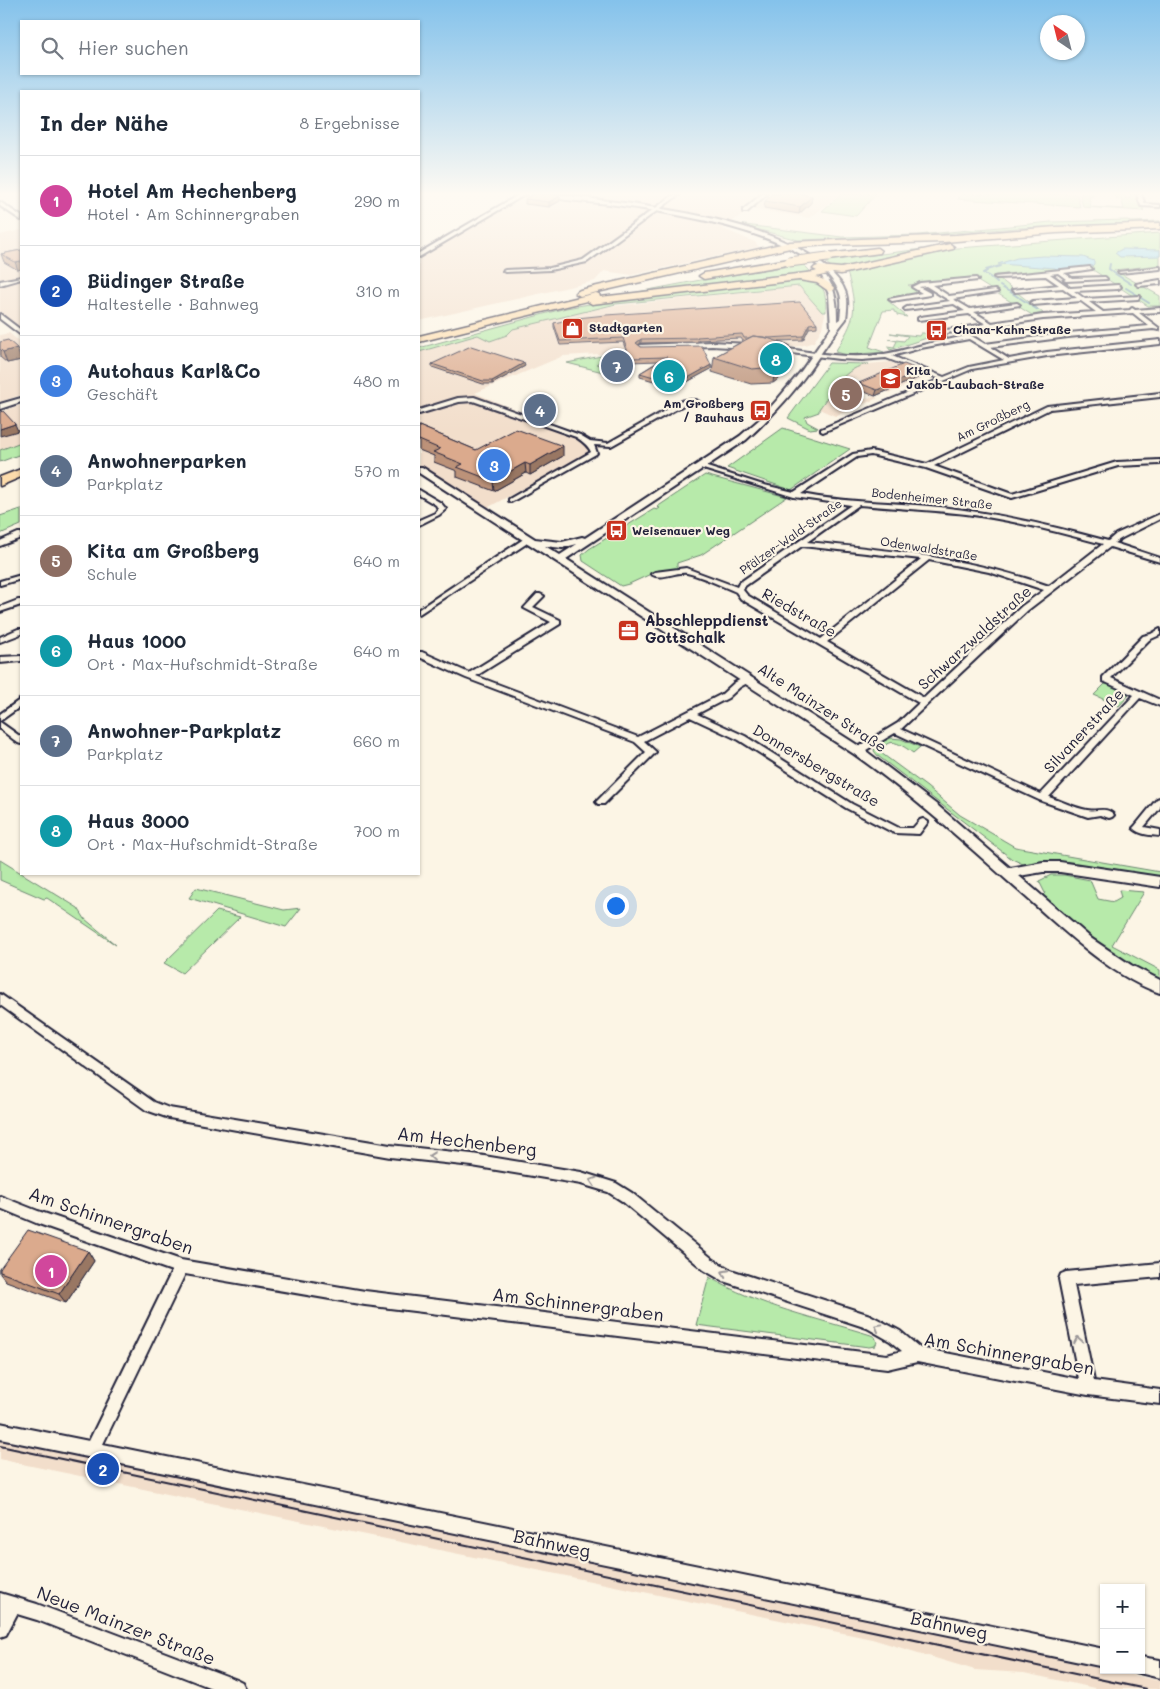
<!DOCTYPE html>
<html lang="de">
<head>
<meta charset="utf-8">
<style>
  body { margin:0; font-family:Mali,sans-serif; background:#f2f2f3; color:#1f2937 }
  .controls { position:absolute; right:15px; bottom:15px; display:grid; overflow:hidden; border-radius:0px; box-shadow:0 1px 4px #0004 }
  .controls button { width:45px; height:45px; display:grid; place-items:center; padding:0; border:0; border-bottom:1px solid #e0e1e3; background:#fff; color:#1f2937; font:25px sans-serif }
  .compass { position:absolute; left:1040px; top:15px; width:45px; height:45px; border-radius:50%; background:#fff; box-shadow:0 1px 4px #0004; rotate:325deg }
  .you { position:absolute; left:615px; top:905px; width:18px; height:18px; margin:-12px; border:4px solid #fff; border-radius:50%; background:#1a73e8; box-shadow:0 0 0 8px #1a73e833 }
  .badge { display:grid; place-items:center; width:32px; height:32px; border-radius:50%; background:#c8321e; color:#fff; font-size:16px; font-weight:700 }
  .pin { position:absolute; translate:-50% -50%; border:2px solid #fff; box-shadow:0 1px 5px #0006 }
  .list { margin:0; padding:0; list-style:none }
  h2 { display:flex; justify-content:space-between; align-items:center; height:65px; margin:0; padding:0 20px; font-size:21px }
  h2 small { font-size:16px; font-weight:400; color:#747a83 }
  .list li { display:grid; grid-template-columns:32px 1fr auto; gap:15px; align-items:center; box-sizing:border-box; height:90px; padding:0 20px; border-top:1px solid #e0e1e3 }
  .list b { display:block; font-size:19px; white-space:nowrap }
  .list p { margin:0; font-size:16px; white-space:nowrap; color:#747a83 }
  .list em { font-size:16px; font-style:normal; color:#747a83 }
  .icon { flex:none; width:28px; height:28px; fill:none; stroke:currentColor; stroke-width:2; stroke-linecap:round; stroke-linejoin:round }
  .map { position:relative; flex:none; width:1160px; height:1689px; overflow:hidden }
  .search { position:absolute; background:#fff; box-shadow:0 1px 4px #0004; left:20px; top:20px; width:400px; height:55px; display:flex; align-items:center; gap:12px; box-sizing:border-box; padding:0 18px; border-radius:0px; color:#747a83; font-size:19px }
  .panel { position:absolute; background:#fff; box-shadow:0 1px 4px #0004; left:20px; top:90px; width:400px; height:785px; border-radius:0px }
  .map>svg:first-child { display:block }
  .built { fill:#f2decb }
  .green { fill:#b7eaaa; stroke:#6c8672 }
  .water { fill:#8fd6f0; stroke:#638ea8 }
  .lines { fill:none; stroke-linecap:round; stroke-linejoin:round }
  .stream { stroke:#638ea8; stroke-width:2 }
  .minor-casing { stroke:#22223b; stroke-width:4 }
  .tertiary-casing { stroke:#22223b; stroke-width:4 }
  .motorway-casing { stroke:#22223b; stroke-width:3 }
  .minor { fill:#fcf5e5; fill-rule:evenodd }
  .tertiary { fill:#fcf5e5; fill-rule:evenodd }
  .motorway { fill:#fddcac; fill-rule:evenodd }
  .tram { stroke:#22223b; stroke-width:2 }
  .motorway-bridge-casing { stroke:#22223b; stroke-width:11; stroke-linecap:butt }
  .motorway-bridge { stroke:#fddcac; stroke-width:9 }
  .wall { fill:#bc9279; stroke:#22223b }
  .shaded-wall { fill:#997763; stroke:#22223b }
  .building { fill:#dbaa8d; stroke:#22223b }
  .oneway { stroke:#9a9698 }
  .labels { text-anchor:middle; stroke-width:4.5; stroke-linejoin:round; paint-order:stroke }
  .far-poi-label { font-size:12px; font-weight:bold; fill:#22223b; stroke:#fcf5e5; text-anchor:start }
  .far-street-label { font-size:12px; fill:#22223b; stroke:#fcf5e5 }
  .street-label { font-size:15px; fill:#22223b; stroke:#fcf5e5 }
  .poi-label { font-size:15px; font-weight:bold; fill:#22223b; stroke:#fcf5e5; text-anchor:start }
  .near-street-label { font-size:18px; fill:#22223b; stroke:#fcf5e5 }
</style>
</head>
<body>
<div class="map">
<svg width="1160" height="1689" viewBox="0 0 1160 1689">
  <rect width="100%" height="100%" fill="#fcf5e5"/>
  <filter id="ink" filterUnits="userSpaceOnUse"><feTurbulence type="fractalNoise" baseFrequency=".02" numOctaves="2"/><feDisplacementMap in="SourceGraphic" scale="10" xChannelSelector="R" yChannelSelector="G"/><feConvolveMatrix kernelMatrix="1 2 1 2 8 2 1 2 1" color-interpolation-filters="sRGB"/></filter>
  <g filter="url(#ink)">
    <!-- built -->
    <path class="built" d="M534,194h305l-29,24 -61,-9 -26,20 32,13 4,5 -127,28 -28,-4 -9,10 -176,40v-63l108,-63z
      M21,230v98l-21,-16v-77z
      M799,286l26,28 -3,14 -8,14 -10,3 -9,2 -84,-5 -50,2 -12,-4 -25,4v5l-25,5 -36,2 -88,37 127,53 -115,62 -68,-43v-113l148,-41z
      M9,333l12,10v52l-21,7v-67z
      M890,362l37,15 -37,16 -34,-14 -11,5 21,9 -25,11 7,2 25,-10 5,2 -43,18 -16,-7 25,-35 14,-9z
      M21,405v37l-21,8v-38z
      M0,1438l190,41 216,43 754,159v8h-61l-75,-16 -49,-3 -103,-31 -855,-176 -17,-4z"/>
    <!-- green -->
    <path class="green" d="M841,194h35l-20,22 -34,-5z
      M962,194h115l3,13 -122,-8z
      M1080,194h13v2l-4,1 2,10 33,2 -3,-11h-5l-2,-4h11v4h6l-1,-4h7l7,17 -61,-4z
      M1128,220l2,2 30,-1v2l-145,5 -98,8 -119,4 -61,-16 105,13 76,-2 133,-13z
      M1160,233v32l-46,5 46,26v10h-12l-58,-38 -95,7 48,38 -11,2 -61,-38 -63,8 15,9 -36,6 20,17 -10,-2v-2l-3,-1v-2l-11,1 -14,36 15,5 -37,3 -12,-3c21,-34 23,-41 12,-80l98,-23z
      M922,249l3,1 -79,18h-14l-8,-7z
      M803,264l9,9 -201,24 95,-18z
      M798,279c26,5 28,7 28,33h-4l-23,-26 -183,18 -103,25 -6,6 -17,6 -12,-6 -59,17v-4l147,-40 35,-6z
      M890,333l29,3 2,-3h3l6,4 -40,13 -3,-4 7,1 3,-6 -9,-2 16,2 4,-5z
      M606,355v3l-10,6 33,10 -6,3 -56,-14z
      M829,363l40,1c-25,3 -36,26 -50,45v3l-14,5 2,5 11,6 -8,1 -22,-11z
      M783,428l67,21 -59,41 -64,-22z
      M21,442v12l-21,8v-12z
      M705,475l82,22 -86,58 -24,8v6l-24,4 -24,11 -8,2 -38,-25 -1,-6 7,-6 65,-40 3,1 3,-2 -3,-1z
      M21,509v16l-21,9v-18z
      M1105,684c7,-1 21,5 24,11l-10,11 -25,-11z
      M891,738l10,1 19,8 -7,6c-11,-8 -26,-19 -32,0l46,34 33,28 55,32 145,25v6l-94,-15 -43,1 -11,-5 -134,-103 -4,-5 2,-7z
      M0,860l78,48 7,11 31,26 -69,-47 -3,1 -44,-19z
      M1051,875h13l26,5 8,19 16,3 7,-4 -2,-8 25,2 -32,53 48,25v11l-53,-29 -35,-29 -29,-28 2,-2 -6,-12z
      M196,888l88,22 17,-2 -15,19 -97,-29z
      M217,911l23,6 -58,56 -18,-10z
      M709,1277c49,29 107,41 162,58l4,2 2,5 -2,4 -6,1 -173,-22z"/>
    <!-- water -->
    <path class="water" d="M1122,249l38,1v6l-40,1 -5,-4z
      M1043,256l40,1 11,4v3l-4,4 -32,2 -3,-2 -57,-4 19,-6z"/>
    <g class="lines">
      <!-- stream -->
      <path class="stream" d="M1110,264l-1,5 4,3
        M986,270l14,-4
        M987,271l-4,2 7,4
        M1114,273l17,11
        M991,278l6,5
        M1000,286l8,5
        M1126,288l13,8
        M1009,291l9,6
        M1020,298l9,6
        M1141,298l8,5
        M1030,305l8,5"/>
      <defs>
        <path id="minor" d="M675,194h5l-93,68 -37,8 -45,2 -2,-1 2,-1 45,-2 33,-8z
          M762,194h5l-20,18h-4v-2z
          M1137,194h4l4,10 15,1v2l-19,-1z
          M1090,267l2,2 -28,4 8,5 33,-1 2,2 -41,2 -2,-1 2,-1 -8,-6 -8,1 20,14 48,-3 3,2 -3,2 -44,2 11,8 55,-3 -2,3 -49,3 14,10 27,-2 2,-2 3,2 25,-2v4l-21,1 20,15v2l-6,-1 -85,8 -78,10 19,12 38,-7 113,-12v4l-113,12 -75,13 -149,63 -2,-1v-2l119,-50 -54,-21 -24,2 -23,-1 -64,-8 -3,-2 3,-2c35,5 73,13 109,7 19,-3 38,-10 57,-13l-8,-7v-2l53,-8 -17,-10 -51,6v-2l2,-1 45,-6 -11,-7 -49,6 -1,-1 3,-2 43,-6 -24,-15 -7,1 11,6v2l-38,6 -3,-2 33,-6 -10,-6 8,-4 56,-5 2,2 -46,5 17,11 46,-6 3,2 -45,7 17,10 47,-6 3,2 -46,7 18,11 51,-8 53,-3 -15,-11 -48,4 -3,-2 3,-2 44,-3 -14,-10 -48,4 -3,-2 47,-5 -13,-9 -50,2 -2,-1zM1133,313l16,13 -81,7 -83,11 -20,-12 -3,2 3,2 -18,4 -7,-6 103,-15zM969,339l35,21 -35,7 -25,10 -52,-21 29,-8z
          M1160,267v2l-40,4 -2,-1z
          M21,277v2l-21,6v-4z
          M1160,280v4l-21,2 -3,-2z
          M0,314l21,16v5l-21,-16z
          M712,342l36,2 3,2 -3,2 -36,-2 -71,3 -3,-2 3,-2z
          M1160,393v4l-110,12 -116,57 78,28 105,-32 43,-2v4l-42,2 -106,32 -86,-30 -55,-13 -14,2 -56,37c46,9 93,8 139,13 57,6 113,19 168,34l8,-7 44,-20v5l-38,19 -8,5 46,15v4l-50,-15 -82,63 -127,119 140,65 93,-99 -31,-14v-4l40,-41 8,-2 9,-5v6l-11,5 -38,38 49,22v6l-20,-8 -91,99c12,4 26,11 38,13 10,2 19,-4 27,5l-2,2 -3,1 -9,-3 -12,2 -49,-17 -144,-67 -34,20h-6l-2,-2 2,-2 43,-26 21,-20 -178,-104 -5,-7c-14,-6 -35,-16 -49,-19 -12,-2 -25,8 -36,1l4,-2 31,-4 51,19 2,-4 112,-78 -57,-8 -94,-29v-2h4l56,18 34,8 59,-38 18,-3 56,13 120,-58zM859,505c36,3 71,5 107,9 46,6 92,18 137,30l-54,42c-78,-28 -160,-36 -242,-44zM802,546l119,13 -100,80 -74,-44 -4,-5 2,-4zM929,560l60,12 55,18 -22,16 -98,92 -97,-56z
          M474,397l106,38 10,6 18,2 76,-43h12l3,2 -3,2 -9,-1 -76,43 -17,-1 3,8 -1,1 -85,48 -2,-1v-2l82,-47c-3,-7 -9,-11 -15,-15l-103,-36 -14,1 -40,12v-4l39,-12z
          M419,490l22,13 5,6 -7,6 -20,10v-5l16,-7 3,-4 -2,-4 -17,-10z
          M18,533h3v5l-21,8v-5z
          M525,538l7,2 -113,74v-5z
          M21,575v4l-21,6v-4z
          M537,594h3l4,2 -11,11 27,13v4l-84,52 162,61 84,-43 12,-11 11,-6h6v4l-11,6 -12,11 -31,16 48,22 107,68 47,24h14l7,-8 3,-1 5,3 -9,12 -25,-1 -48,-25 -107,-68 -49,-23 -46,24 12,11 -52,52h-6l-2,-2 50,-50 -11,-10 -169,-64 -47,-21v-5h3l47,21 82,-51 -27,-14z
          M18,600h3v5l-21,7v-5z
          M18,629h3v5l-21,8v-5z
          M21,656v5l-21,2v-6z
          M21,699v7l-21,15v-7z
          M0,722l21,15v7l-3,-1 -18,-14z
          M1160,798v10l-16,19 16,3v6c-9,-1 -21,-1 -27,-8l2,-2 22,-27z
          M0,994l154,108 15,6 221,37 82,9 109,18 35,11 16,10 82,67 17,10 139,45 30,16 20,17 159,31 -20,-100 2,-5 5,-2 94,-9v14l-86,8 20,96 66,9v14l-72,-9 -171,-33 -30,7 -522,-64 -180,-31 -82,170 1001,205v18l-1104,-228v-16l89,18 83,-170 -136,-48 -36,-15v-12l38,15 143,49 184,31 522,64 15,-4 -12,-10 -23,-13 -144,-47 -19,-11 -82,-69 -14,-9 -27,-8 -109,-18 -82,-9 -221,-39 -23,-8 -146,-105z
          M0,1593l37,11 200,76 6,3 3,6h-32l-177,-69 -20,-6 -11,21 -6,2z
          M1141,1657l19,3v18l-25,-6 -1,-2h7z"/>
        <path id="tertiary" d="M520,194h6l-107,63v-4z
          M538,194h16c75,10 227,23 279,80 4,5 9,9 11,15 5,9 3,20 2,30 -14,17 -25,35 -38,53 -18,25 -39,47 -62,68l-180,119 296,189 75,57 73,63 33,-6h17l100,15v10l-100,-15h-17l-24,4 73,63 39,26 29,15v13c-51,-17 -102,-68 -142,-103 -53,-47 -106,-95 -164,-136l-435,-281v-6h3l113,72 27,3 20,-5 3,1 155,-102 21,-18 16,-18 25,-30 29,-42 -2,-33 -7,-19h4c10,14 11,28 11,45l3,-2c1,-10 3,-21 -2,-30 -28,-57 -172,-77 -229,-85 -18,-2 -58,-4 -71,-10zM577,544l-17,11 -15,-9 17,2z
          M0,202l21,14v4l-21,-14z
          M21,398v4l-21,7v-5z"/>
        <path id="motorway" d="M1160,223v6l-104,4 -112,9 -117,3 -37,3 -210,48 -5,-3 5,-3 210,-48 166,-7 100,-8z
          M950,244l4,3 -1,2 -112,25 -9,-1 -16,4c7,2 14,6 19,12l-5,3 -13,-9 -18,-3 -207,24 -5,-3 -168,41v-6l177,-43 3,1 1,3 214,-25 3,-1 -4,-2 2,-2 3,-1 23,2z
          M877,248l4,3 -1,2 -52,7 -4,-3 4,-3z
          M789,259l3,1v4l-88,15 -5,-3 5,-3z
          M21,469v8l-21,9v-9z"/>
      </defs>
      <!-- minor casing -->
      <use href="#minor" class="minor-casing"/>
      <!-- tertiary casing -->
      <use href="#tertiary" class="tertiary-casing"/>
      <!-- motorway casing -->
      <use href="#motorway" class="motorway-casing"/>
      <!-- minor -->
      <use href="#minor" class="minor"/>
      <!-- tertiary -->
      <use href="#tertiary" class="tertiary"/>
      <!-- motorway -->
      <use href="#motorway" class="motorway"/>
      <!-- tram -->
      <path class="tram" d="M0,1446l1146,243"/>
      <defs>
        <path id="motorway-bridge" d="M789,262l39,-5"/>
      </defs>
      <!-- motorway-bridge casing -->
      <use href="#motorway-bridge" class="motorway-bridge-casing"/>
      <!-- motorway-bridge -->
      <use href="#motorway-bridge" class="motorway-bridge"/>
    </g>
    <!-- wall -->
    <path class="wall" d="M560,196v5l-11,6 -24,-3v-5z
      M812,196l-1,7 -12,11 -35,-6 1,-7z
      M21,250v19l-3,1 -14,-8 -3,-8z
      M554,323h263v4l-8,1 -6,12 -24,1 10,4 -3,28 -13,10 -22,1 -39,-12 2,-15 29,-16 -2,-3 -43,2v2l-57,1 -2,2 2,2 70,18v4l-26,14 -21,1 -24,-7v-4l19,-12 -29,1 -7,-20 -63,3 -6,-18z
      M0,342l21,17v1l-14,3 -7,-6z
      M432,364l93,2 -33,18h-9l-51,-17z
      M922,371l-2,6 -45,19 -18,-7 2,-6z
      M419,426l57,24 87,6 -33,19 -4,-2 -32,18 -37,-14v-6l-23,-9v-6l-15,-6z
      M88,1251l6,10 -28,42 -60,-22 -6,-7v-5z"/>
    <!-- shaded-wall -->
    <path class="shaded-wall" d="M560,196v5l-11,6v-5z
      M812,196l-1,7 -12,11 1,-7z
      M21,261v8l-3,1 -3,-8z
      M809,324v4l-6,12v-4z
      M641,339v4l-5,3v-3z
      M789,345l-3,28 -13,10 2,-16 -2,-13z
      M17,348l4,12 -14,3 -4,-11z
      M524,363l1,3 -33,18v-3z
      M711,365v4l-26,14 1,-4z
      M922,371l-2,6 -45,19 2,-6z
      M15,424l3,7 -18,5v-7z
      M563,446v10l-33,19v-10z
      M525,463l1,10 -32,18 -1,-10z
      M88,1251l6,10 -28,42 -7,-9z"/>
    <!-- building -->
    <path class="building" d="M533,194h19l8,2 -11,6 -24,-3z
      M772,194h29l11,2 -12,11 -35,-6z
      M21,250v11l-6,1 -14,-8z
      M800,302l17,21 -8,1 -6,12 -35,2 -15,-2 -5,2h-4l-2,-4 -45,3 1,1 -57,1 -5,4 5,4 61,-1 9,19 -25,14 -22,1 -24,-7 27,-16 -37,1 -7,-20 -63,3 -6,-18 23,-5 29,-3z
      M753,336l11,1 25,8 -16,9 15,4 -13,9 -23,2 -38,-12z
      M8,340l9,8 -14,4 -3,-3v-7z
      M471,346l53,17 -32,18h-9l-51,-17z
      M904,364l18,7 -45,19 -18,-7z
      M3,411l12,13 -15,5v-17z
      M419,426l57,24 40,-21 47,17 -33,19 -5,-2 -32,18 -36,-14 6,-3 -30,-12 7,-3 -21,-9z
      M28,1230l60,21 -29,43 -59,-22v-3z"/>
    <!-- one-way arrows -->
    <defs><path id="oneway-chevron" d="M-2-3.5L2.5 0L-2 3.5" fill="none" stroke-width="1.6" stroke-linecap="round" stroke-linejoin="round" transform="scale(1.25)"/></defs>
    <g class="oneway">
      <use href="#oneway-chevron" transform="translate(432 1156) rotate(-174)"/>
      <use href="#oneway-chevron" transform="translate(593 1181) rotate(-162)"/>
      <use href="#oneway-chevron" transform="translate(725 1273) rotate(-153)"/>
      <use href="#oneway-chevron" transform="translate(878 1327) rotate(-151)"/>
      <use href="#oneway-chevron" transform="translate(1078 1340) rotate(-101)"/>
    </g>
  </g>
  <!-- sky -->
  <linearGradient id="sky" x2="0" y2="1"><stop stop-color="#84c2eb"/><stop offset="0.45" stop-color="#fefaf3"/><stop offset="1" stop-color="#fefaf3" stop-opacity="0"/></linearGradient>
  <rect width="1160" height="431" fill="url(#sky)"/>
  <!-- icons -->
  <defs>
    <symbol id="shop-square" viewBox="-11 -11 22 22"><rect x="-9" y="-9" width="18" height="18" rx="4" fill="#c8321e" stroke="#fcf5e5"/><path d="M-5-2.5h2.3a2.7 3.5 0 0 1 5.4 0H5L5.5 6h-11ZM-1.5-2.5h3a1.5 2.3 0 0 0-3 0Z" fill="#fff"/></symbol>
    <symbol id="bus-square" viewBox="-11 -11 22 22"><rect x="-9" y="-9" width="18" height="18" rx="4" fill="#c8321e" stroke="#fcf5e5"/><path d="M-5-6H5V4H4V6H2V4H-2V6H-4V4H-5ZM-3.5-4V0h7V-4ZM-3.5 1.2v1.5H-2V1.2ZM2 1.2v1.5H3.5V1.2Z" fill="#fff"/></symbol>
    <symbol id="school-square" viewBox="-11 -11 22 22"><rect x="-9" y="-9" width="18" height="18" rx="4" fill="#c8321e" stroke="#fcf5e5"/><path d="M0-5L7-2L0 1L-7-2ZM-4 1L0 2.5L4 1V4Q0 6-4 4Z" fill="#fff"/></symbol>
    <symbol id="office-square" viewBox="-11 -11 22 22"><rect x="-9" y="-9" width="18" height="18" rx="4" fill="#c8321e" stroke="#fcf5e5"/><path d="M-6-3h4V-5.5h4V-3h4V5H-6ZM-1-4.5V-3h2v-1.5ZM-6 0V1H6V0Z" fill="#fff"/></symbol>
  </defs>
  <g fill-rule="evenodd">
    <use href="#shop-square" x="560" y="316" width="25" height="25"/>
    <use href="#bus-square" x="924" y="318" width="25" height="25"/>
    <use href="#school-square" x="878" y="366" width="25" height="25"/>
    <use href="#bus-square" x="748" y="398" width="25" height="25"/>
    <use href="#bus-square" x="604" y="518" width="25" height="25"/>
    <use href="#office-square" x="616" y="618" width="25" height="25"/>
  </g>
  <g class="labels">
    <!-- far-poi labels -->
    <g class="far-poi-label">
      <text x="589" y="332">Stadtgarten</text>
      <text x="953" y="334">Chana-Kahn-Straße</text>
      <text x="906" y="375">Kita<tspan x="906" dy="14">Jakob-Laubach-Straße</tspan></text>
      <text x="744" y="408" text-anchor="end">Am Großberg<tspan x="744" dy="14">/ Bauhaus</tspan></text>
      <text x="632" y="535">Weisenauer Weg</text>
    </g>
    <!-- far-street labels -->
    <g class="far-street-label">
      <text transform="translate(993 421) rotate(-26)" y="4">Am Großberg</text>
      <text transform="translate(932 499) rotate(6)" y="4">Bodenheimer Straße</text>
      <text transform="translate(791 537) rotate(-35)" y="4">Pfälzer-Wald-Straße</text>
      <text transform="translate(929 549) rotate(9)" y="4">Odenwaldstraße</text>
    </g>
    <!-- street labels -->
    <g class="street-label">
      <text transform="translate(799 613) rotate(30)" y="5">Riedstraße</text>
      <text transform="translate(975 638) rotate(-42)" y="5">Schwarzwaldstraße</text>
      <text transform="translate(822 708) rotate(33)" y="5">Alte Mainzer Straße</text>
      <text transform="translate(1084 731) rotate(-47)" y="5">Silvanerstraße</text>
      <text transform="translate(816 766) rotate(31)" y="5">Donnersbergstraße</text>
    </g>
    <!-- poi labels -->
    <g class="poi-label">
      <text x="645" y="626">Abschleppdienst<tspan x="645" dy="17">Gottschalk</tspan></text>
    </g>
    <!-- near-street labels -->
    <g class="near-street-label">
      <text transform="translate(467 1142) rotate(7)" y="6">Am Hechenberg</text>
      <text transform="translate(111 1221) rotate(19)" y="6">Am Schinnergraben</text>
      <text transform="translate(578 1305) rotate(7)" y="6">Am Schinnergraben</text>
      <text transform="translate(1009 1354) rotate(10)" y="6">Am Schinnergraben</text>
      <text transform="translate(552 1544) rotate(12)" y="6">Bahnweg</text>
      <text transform="translate(126 1626) rotate(21)" y="6">Neue Mainzer Straße</text>
      <text transform="translate(949 1626) rotate(12)" y="6">Bahnweg</text>
    </g>
  </g>
</svg>
<div class="controls">
<button>+</button>
<button>−</button>
</div>
<svg class="compass" viewBox="-18 -18 36 36"><path d="M0-13l5 13h-10z" fill="#e53935"/><path d="M0 13l5-13h-10z" fill="#747a83"/></svg>
<div class="you"></div>
<div class="pin badge" style="left:51px;top:1271px;background:#d1479c">1</div>
<div class="pin badge" style="left:103px;top:1469px;background:#1a4fb4">2</div>
<div class="pin badge" style="left:494px;top:465px;background:#3f7fe0">3</div>
<div class="pin badge" style="left:540px;top:410px;background:#5c6f8a">4</div>
<div class="pin badge" style="left:846px;top:394px;background:#8d6e63">5</div>
<div class="pin badge" style="left:669px;top:376px;background:#0f9aa8">6</div>
<div class="pin badge" style="left:617px;top:366px;background:#5c6f8a">7</div>
<div class="pin badge" style="left:776px;top:359px;background:#0f9aa8">8</div>
<div class="search"><svg class="icon" aria-label="search" viewBox="0 0 24 24"><circle cx="10" cy="10" r="6"/><path d="M15 15l6 6"/></svg>Hier suchen</div>
<section class="panel">
<h2>In der Nähe<small>8 Ergebnisse</small></h2>
<ul class="list">
<li><span class="badge" style="background:#d1479c">1</span><div><b>Hotel Am Hechenberg</b><p>Hotel · Am Schinnergraben</p></div><em>290 m</em></li>
<li><span class="badge" style="background:#1a4fb4">2</span><div><b>Büdinger Straße</b><p>Haltestelle · Bahnweg</p></div><em>310 m</em></li>
<li><span class="badge" style="background:#3f7fe0">3</span><div><b>Autohaus Karl&amp;Co</b><p>Geschäft</p></div><em>480 m</em></li>
<li><span class="badge" style="background:#5c6f8a">4</span><div><b>Anwohnerparken</b><p>Parkplatz</p></div><em>570 m</em></li>
<li><span class="badge" style="background:#8d6e63">5</span><div><b>Kita am Großberg</b><p>Schule</p></div><em>640 m</em></li>
<li><span class="badge" style="background:#0f9aa8">6</span><div><b>Haus 1000</b><p>Ort · Max-Hufschmidt-Straße</p></div><em>640 m</em></li>
<li><span class="badge" style="background:#5c6f8a">7</span><div><b>Anwohner-Parkplatz</b><p>Parkplatz</p></div><em>660 m</em></li>
<li><span class="badge" style="background:#0f9aa8">8</span><div><b>Haus 3000</b><p>Ort · Max-Hufschmidt-Straße</p></div><em>700 m</em></li>
</ul>
</section>
</div>
</body>
</html>
